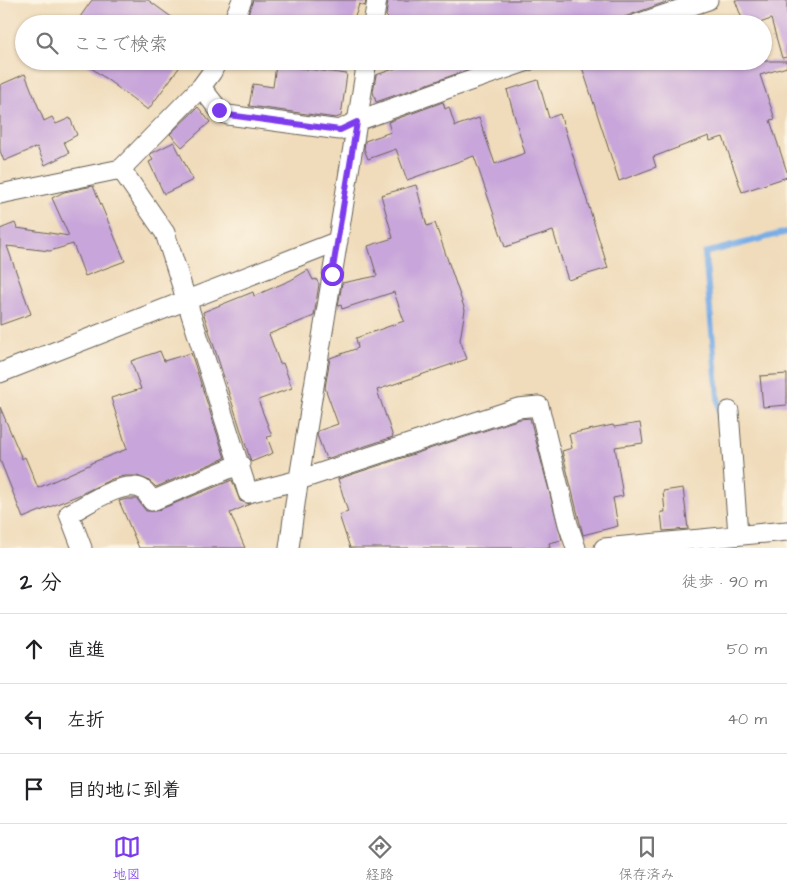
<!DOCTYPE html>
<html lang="ja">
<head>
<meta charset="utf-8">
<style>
  body { margin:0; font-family:"Architects Daughter","Klee One",sans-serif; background:#f6f6f6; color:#202124 }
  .stop { position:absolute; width:15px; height:15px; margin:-11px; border:4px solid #7c3aed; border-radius:50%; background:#fff }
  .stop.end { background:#7c3aed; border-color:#fff; box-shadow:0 1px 5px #0008 }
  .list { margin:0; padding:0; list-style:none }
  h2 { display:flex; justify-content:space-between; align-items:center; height:65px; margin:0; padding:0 20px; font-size:21px }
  h2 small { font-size:16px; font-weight:400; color:#757577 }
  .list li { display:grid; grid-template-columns:32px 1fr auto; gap:15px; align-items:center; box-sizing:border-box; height:70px; padding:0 20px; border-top:1px solid #e0e0e0 }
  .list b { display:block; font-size:19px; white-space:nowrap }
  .list em { font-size:16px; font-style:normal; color:#757577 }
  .icon { flex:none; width:28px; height:28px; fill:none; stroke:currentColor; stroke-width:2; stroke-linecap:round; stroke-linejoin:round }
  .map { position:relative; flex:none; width:787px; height:548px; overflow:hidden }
  .search { position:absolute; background:#fff; box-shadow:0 1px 4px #0004; left:15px; right:15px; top:15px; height:55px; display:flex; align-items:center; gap:12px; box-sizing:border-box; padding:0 18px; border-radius:28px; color:#757577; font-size:19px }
  .sheet { height:275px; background:#fff }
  nav { display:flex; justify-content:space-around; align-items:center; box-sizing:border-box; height:70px; border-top:1px solid #e0e0e0; background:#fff; font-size:14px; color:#757577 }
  nav a { display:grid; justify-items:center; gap:2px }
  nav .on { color:#7c3aed }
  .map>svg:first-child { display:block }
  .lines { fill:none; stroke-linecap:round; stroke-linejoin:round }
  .stream { stroke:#79ade6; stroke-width:6 }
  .building { fill:#c8a5da }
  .minor-casing { stroke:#665f54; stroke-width:21 }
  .minor { stroke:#fff; stroke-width:19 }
  .route { stroke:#7c3aed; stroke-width:6 }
</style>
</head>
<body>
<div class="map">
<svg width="787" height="548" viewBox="0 0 787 548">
  <rect width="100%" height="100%" fill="#fcf5e5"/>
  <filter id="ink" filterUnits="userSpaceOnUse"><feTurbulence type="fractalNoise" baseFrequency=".02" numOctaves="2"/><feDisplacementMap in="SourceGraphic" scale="10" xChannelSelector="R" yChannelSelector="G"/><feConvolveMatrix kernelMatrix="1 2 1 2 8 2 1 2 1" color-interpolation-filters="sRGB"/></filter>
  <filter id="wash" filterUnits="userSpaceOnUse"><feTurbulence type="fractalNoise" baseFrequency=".0096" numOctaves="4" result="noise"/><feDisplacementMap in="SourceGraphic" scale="20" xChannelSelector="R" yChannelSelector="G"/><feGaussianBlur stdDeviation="1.12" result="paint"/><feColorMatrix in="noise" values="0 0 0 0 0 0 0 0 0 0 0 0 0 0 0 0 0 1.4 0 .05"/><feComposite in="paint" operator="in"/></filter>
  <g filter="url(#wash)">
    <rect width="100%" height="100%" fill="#f0dcbb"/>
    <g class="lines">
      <!-- stream -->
      <path class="stream" d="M720,420l-15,-167 82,-21"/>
    </g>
    <g id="blocks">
      <!-- building -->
      <path class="building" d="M92,0h56l33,24h-106z
        M253,0h113l-1,6 -6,-2 -2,7 -5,13h-90l-15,-7z
        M388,0h277l1,2 -61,22h-217v-6l-2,-2z
        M735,0h52v57l-5,1 -11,-39 -14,5h-13z
        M82,61h102l-36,49z
        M417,61h68v3l-109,38 -3,-10 3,-17z
        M580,61h207v6l-27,8 15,44 -5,1 17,52v5l-45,15 -19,-55 -13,4 -1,-5 -56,21 3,10 -37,14z
        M276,65l71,9 -6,42 -5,2 -87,-12 4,-22 20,3z
        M25,74l19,47 8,-4 4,7 14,-6 7,17 -13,7 5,11 -24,12 -8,-18 -33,14 -4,-10v-66z
        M538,80l11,38 11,-4 48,154 -40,12 -15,-49 -48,16 -31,-91 -67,24 -11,-31 -28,10 -4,-10 1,-8 26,-9 -3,-10 55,-20 2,7 4,-2 6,19 24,-8 16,46 30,-11 -18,-63z
        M198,107l12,15 -28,25 -12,-13z
        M174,142l19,38 -29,14 -15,-32 4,-2 -3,-5 2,-2z
        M416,185l11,41 8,-3 30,87 -5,30 7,19 -90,31 16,47 -67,22 -9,-24 1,-4 20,-7 -13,-36 5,-30 28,-10 -2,-10 48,-17 -10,-29 -52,17 -1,-4 -3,1 4,-23 35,-7 -9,-30 25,-8 -12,-43z
        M93,186l32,75 -40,15 -12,-32 -23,7 -43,-5 24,68 -31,11v-96l15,-6 2,5 52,8 -17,-38 12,-6z
        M308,270l5,10 3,-1 3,5 -5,32 -45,18 11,30 3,-1 9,25 -34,12 14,36 -5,1 6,16 -22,9 -48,-150 50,-20 1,4 37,-16z
        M160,351l4,10 27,-8 34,105 -69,29 -8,-7 -11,-4h-13l-12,3 -33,16 -56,23 -23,-58v-53l22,52 3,-2 13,31 53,-24v-1l36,-14 -16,-51 30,-9 -10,-28z
        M787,374v31l-24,2 -3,-31z
        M530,418l32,122 -13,3 1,5h-200l-11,-33 9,-3 -10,-33 182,-60z
        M640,423l3,20 -28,4 8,49 -10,2 5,28 -35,9 -21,-84 10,-3 -3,-14 44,-9 1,2z
        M232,480l8,21 10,3 -20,9 15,35h-106l-20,-47 8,-2h10l9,12h10z
        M683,488l5,41 -25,2 -2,-19h4l-2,-21z"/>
    </g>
  </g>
  <g filter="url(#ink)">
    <use href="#blocks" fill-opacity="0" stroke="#665f54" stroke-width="1"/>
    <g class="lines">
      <defs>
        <path id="minor" d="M232,24l10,-24
          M373,24l4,-24
          M637,24l71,-24
          M201,87l18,23 9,5 112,15 17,-9 92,-33 79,-27
          M121,169l44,64 83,260 51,-13 219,-72 21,-2 29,118 8,24
          M0,194l121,-25 80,-82 11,-15 5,-11
          M0,373l338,-132
          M729,411l9,124
          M82,548l-13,-34c17,-9 54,-35 73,-25 4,2 7,8 10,12l88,-37
          M289,548l7,-51 71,-436
          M604,548l183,-17"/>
      </defs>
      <!-- minor casing -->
      <use href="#minor" class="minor-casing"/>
      <!-- minor -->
      <use href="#minor" class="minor"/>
    </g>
  </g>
  <g class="lines" filter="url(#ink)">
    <!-- route -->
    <path class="route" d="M219,110l9,5 112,15 17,-8 -25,152"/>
  </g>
</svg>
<div class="stop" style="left:332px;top:274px"></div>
<div class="stop end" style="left:219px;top:110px"></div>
<div class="search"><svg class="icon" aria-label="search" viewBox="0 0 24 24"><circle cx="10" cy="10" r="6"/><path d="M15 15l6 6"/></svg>ここで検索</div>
</div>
<section class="sheet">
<h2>2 分<small>徒歩 · 90 m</small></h2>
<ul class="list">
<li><svg class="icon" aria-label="ahead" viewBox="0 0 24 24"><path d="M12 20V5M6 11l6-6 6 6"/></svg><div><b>直進</b></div><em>50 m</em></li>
<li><svg class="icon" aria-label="left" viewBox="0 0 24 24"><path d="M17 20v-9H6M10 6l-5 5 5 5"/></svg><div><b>左折</b></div><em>40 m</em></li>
<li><svg class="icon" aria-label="arrive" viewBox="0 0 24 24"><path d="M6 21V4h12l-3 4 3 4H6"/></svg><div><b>目的地に到着</b></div></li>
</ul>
</section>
<nav>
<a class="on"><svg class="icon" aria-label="map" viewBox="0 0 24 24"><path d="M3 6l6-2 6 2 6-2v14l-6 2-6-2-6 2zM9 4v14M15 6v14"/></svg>地図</a>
<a><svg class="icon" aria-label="directions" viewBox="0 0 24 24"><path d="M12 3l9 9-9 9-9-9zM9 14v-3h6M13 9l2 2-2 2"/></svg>経路</a>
<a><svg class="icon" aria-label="saved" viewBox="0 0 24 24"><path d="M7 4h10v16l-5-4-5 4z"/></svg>保存済み</a>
</nav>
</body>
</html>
